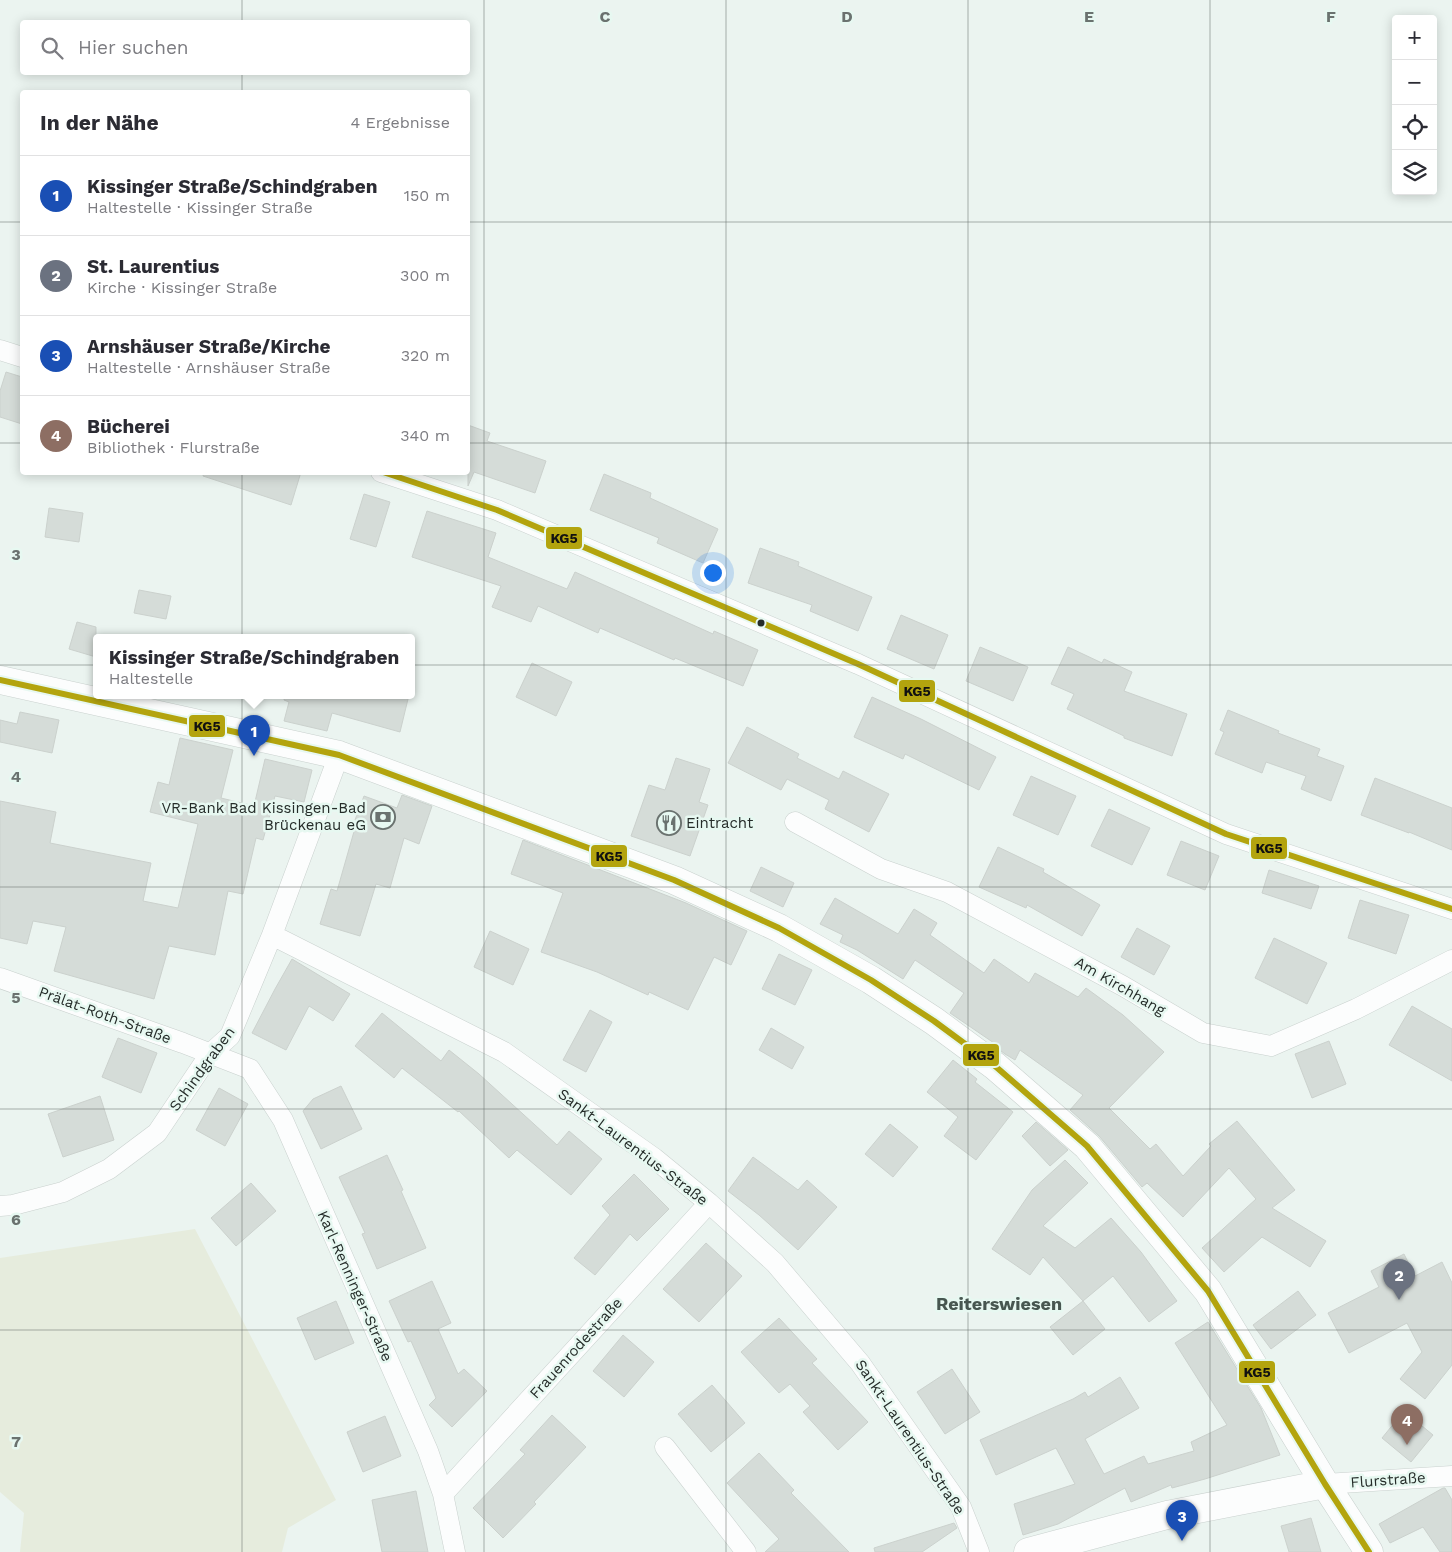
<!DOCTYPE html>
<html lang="de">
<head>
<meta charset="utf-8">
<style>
  body { margin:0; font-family:"Work Sans",sans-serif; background:#f2f2f3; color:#2b2b33 }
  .controls { position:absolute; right:15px; top:15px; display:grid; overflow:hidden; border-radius:5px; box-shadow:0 2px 12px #0003 }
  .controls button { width:45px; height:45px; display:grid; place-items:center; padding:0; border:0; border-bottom:1px solid #e1e1e2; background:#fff; color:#2b2b33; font:25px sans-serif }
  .you { position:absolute; left:712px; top:572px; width:18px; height:18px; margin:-12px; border:4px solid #fff; border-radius:50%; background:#1a73e8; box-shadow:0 0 0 8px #1a73e833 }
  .badge { display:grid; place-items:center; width:32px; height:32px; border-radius:50%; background:#b45309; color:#fff; font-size:16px; font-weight:700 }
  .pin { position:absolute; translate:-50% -41px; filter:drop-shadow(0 1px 2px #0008) }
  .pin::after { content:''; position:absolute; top:26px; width:18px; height:15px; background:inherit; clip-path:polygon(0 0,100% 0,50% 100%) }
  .popup { position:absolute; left:93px; top:634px; width:322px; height:65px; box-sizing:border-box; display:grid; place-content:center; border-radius:5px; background:#fff; filter:drop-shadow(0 1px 4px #0005); font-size:16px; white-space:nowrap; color:#7c7c81 }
  .popup b { font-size:19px; color:#2b2b33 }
  .popup::after { content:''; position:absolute; left:50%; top:100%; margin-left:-10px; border:10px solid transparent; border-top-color:#fff }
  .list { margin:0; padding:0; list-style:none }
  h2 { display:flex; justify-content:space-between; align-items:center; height:65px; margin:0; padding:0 20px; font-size:21px }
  h2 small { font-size:16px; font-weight:400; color:#7c7c81 }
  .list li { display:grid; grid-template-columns:32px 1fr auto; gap:15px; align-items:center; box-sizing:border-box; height:80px; padding:0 20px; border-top:1px solid #e1e1e2 }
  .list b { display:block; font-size:19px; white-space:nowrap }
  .list p { margin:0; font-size:16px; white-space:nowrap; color:#7c7c81 }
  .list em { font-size:16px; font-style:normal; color:#7c7c81 }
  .icon { flex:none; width:28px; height:28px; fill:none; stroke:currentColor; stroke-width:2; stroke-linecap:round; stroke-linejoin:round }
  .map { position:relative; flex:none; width:1452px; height:1552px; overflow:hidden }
  .search { position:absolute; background:#fff; box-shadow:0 2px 12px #0003; left:20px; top:20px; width:450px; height:55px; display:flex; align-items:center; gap:12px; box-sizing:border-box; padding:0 18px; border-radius:5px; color:#7c7c81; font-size:19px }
  .panel { position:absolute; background:#fff; box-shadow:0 2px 12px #0003; left:20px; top:90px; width:450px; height:385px; border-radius:5px }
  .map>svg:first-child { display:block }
  .green { fill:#e6ecdd }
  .building { fill:#d5dcd8; stroke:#cbd1cd }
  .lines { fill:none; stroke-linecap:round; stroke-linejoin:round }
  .street-casing { stroke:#c9d1ce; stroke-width:21 }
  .secondary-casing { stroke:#c9d1ce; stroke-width:29 }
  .street { stroke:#fcfdfd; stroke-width:20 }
  .secondary { stroke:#fcfdfd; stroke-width:28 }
  .bus-1-casing { stroke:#e7f8f1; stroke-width:10 }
  .bus-1 { stroke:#b3a40e; stroke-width:6 }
  .grid { fill:none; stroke:#6a726f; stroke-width:1; stroke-opacity:0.55 }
  .bus-dot { fill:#252c29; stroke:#e7f8f1; stroke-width:2 }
  .labels { text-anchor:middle; stroke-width:5; stroke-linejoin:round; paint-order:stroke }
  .poi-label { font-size:15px; fill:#252c29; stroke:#e7f8f1; text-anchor:end }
  .street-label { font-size:15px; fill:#252c29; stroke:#e7f8f1 }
  .quarter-label { font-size:18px; font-weight:bold; fill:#475650; stroke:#e7f8f1 }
  .grid-label { font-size:16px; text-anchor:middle; font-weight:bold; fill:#6a726f; stroke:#e7f8f1; stroke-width:5; stroke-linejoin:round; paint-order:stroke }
  .line-badge { stroke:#e7f8f1; stroke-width:2 }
  .pale-badge-label { font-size:14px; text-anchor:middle; font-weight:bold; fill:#111 }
</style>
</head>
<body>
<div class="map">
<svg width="1452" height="1552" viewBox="0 0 1452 1552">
  <rect width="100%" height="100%" fill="#ebf4f0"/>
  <!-- green -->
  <path class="green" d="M195,1229l141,271 -48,28 -6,24h-262l4,-39 -24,-21v-234z"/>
  <!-- building -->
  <path class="building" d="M6,372l16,5v47l-22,-7v-26z
    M468,425l22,8 -3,8 59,20 -11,32 -61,-21 -6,14z
    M204,472h97l-10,33 -88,-29z
    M604,474l47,19 -1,5 68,31 -15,34 -46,-20 2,-5 -69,-28z
    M364,494l26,8 -14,45 -26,-8z
    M49,508l34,5 -4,29 -34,-5z
    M427,511l69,22 -8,24 79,32 8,-17 138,62 1,-3 44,19 -15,36 -68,-28 -1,2 -74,-32 -2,5 -60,-27 -7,16 -39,-15 9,-21 -89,-29z
    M760,548l39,14 -1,4 74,31 -14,34 -48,-20 2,-6 -64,-22z
    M139,590l32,6 -5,23 -32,-6z
    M901,615l47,20 -14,34 -47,-20z
    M77,622l19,5v30l-27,-8z
    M980,647l48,20 -15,34 -47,-20z
    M1068,647l34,16 2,-4 28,13 -8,19 63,23 -15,42 -48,-18v-2l-57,-27 7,-15 -23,-10z
    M532,663l40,19 -16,34 -40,-19z
    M285,695h106l17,4 -8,33 -68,-19 -5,18 -43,-10 5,-19 -5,-2z
    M872,697l49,22 75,38 -17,33 -74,-36 -2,5 -49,-22z
    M1228,710l51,21 -1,2 42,16 -3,7 27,10 -13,35 -30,-12 5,-13 -40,-14 -4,11 -47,-19 9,-22 -4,-2z
    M20,712l39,8 -7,33 -52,-11v-22l17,4z
    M747,727l52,27 -2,4 42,21 4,-8 46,23 -20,38 -44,-23 4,-9 -42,-21 -6,11 -53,-27z
    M180,738l53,12 -12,48 33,8 11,-47 47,11 -8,32 -29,-6 -12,44 -7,-2 -13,56 -15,-3 -13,64 -46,-9 -15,53 -100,-28 12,-44 -33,-6 -6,23 -27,-6v-137l56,11 -6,31 101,20 -8,38 35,7 20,-84 -48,-12 8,-30 11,3z
    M676,758l34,11 -11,33 9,3 -18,51 -59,-20 18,-51 16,5z
    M1031,776l45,20 -18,39 -45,-20z
    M1375,778l77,30v42l-43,-18v1l-48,-18z
    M402,795l30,11 -13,38 -15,-6 -14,50 -14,-4 -16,52 -40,-12 11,-35 6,2 20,-70 -2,-1 9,-24 33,12z
    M1109,809l41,19 -18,37 -41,-19z
    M523,840l163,63 61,28 -16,34 -17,-8 -26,53 -39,-18 -1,3 -51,-23 -56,-20 22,-59 -52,-19z
    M1181,841l38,15 -14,34 -38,-15z
    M998,847l46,22 -1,3 57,33 -18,31 -55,-31 -1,3 -47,-21z
    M761,867l33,16 -11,24 -33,-16z
    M1269,870l50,16 -8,23 -49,-16z
    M835,898l63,36 16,-25 23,14 -7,12 54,38 10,-14 35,24 6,-10 43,24 8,-9 37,27 41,37 -55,56 41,41 6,-5 27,32 28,-30 -2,-2 28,-23 58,69 -23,18 54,33 -16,26 -48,-30 -38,35 -22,-24 54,-49 -27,-31 -46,49 -36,-34 -5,4 -43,-51 -29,-26 13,-15 -63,-45 -5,10 -10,-6 -12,-9 1,-2 -44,-30 14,-20 -49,-33 -12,19 -46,-29 -17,-8 3,-7 -23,-11z
    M1360,900l49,15 -13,39 -48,-16z
    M1137,928l33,18 -16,29 -33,-18z
    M490,931l39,18 -16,36 -39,-18z
    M1274,938l53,25 -20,41 -52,-26z
    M779,954l33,16 -17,35 -33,-16z
    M292,959l58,35 -17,27 -24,-15 -23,44 -34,-17 23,-44z
    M1412,1006l40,23v52l-63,-36z
    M590,1010l22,12 -26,50 -23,-12z
    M382,1013l59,48 8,-11 30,24 78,71 12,-14 33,28 -31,36 -54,-45 -8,8 -50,-47 -1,1 -56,-44 -8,10 -39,-32z
    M771,1028l33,19 -12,22 -33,-19z
    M118,1038l39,15 -16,40 -39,-16z
    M1329,1041l17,43 -34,14 -17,-44z
    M953,1060l24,19 -2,3 38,30 -37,48 -32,-24 14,-19 -31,-25z
    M341,1086l21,43 -41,20 -18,-38 10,-12z
    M219,1088l29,16 -23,42 -29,-16z
    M100,1096l14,44 -51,17 -15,-43z
    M1036,1122l32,28 -18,16 -28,-30z
    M890,1124l28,23 -25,30 -28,-23z
    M387,1155l16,35 -2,1 25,57 -49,21 -15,-35 3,-1 -26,-56z
    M753,1157l45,33 9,-10 30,27 -39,43 -39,-35 -31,-24z
    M1065,1160l23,23 -45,43 32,22 36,-30 30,34 36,49 -28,21 -36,-46 -30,25 -40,-44 -13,18 -38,-26 40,-59z
    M634,1174l35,35 -32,32 -7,-7 -35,41 -21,-17 36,-43 -8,-9z
    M251,1183l25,28 -40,35 -25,-28z
    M706,1243l36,33 -43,46 -36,-33z
    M1404,1254l11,22 27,-14 10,21v82l-27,34 -25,-20 22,-27 -15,-29 -58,30 -21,-40 51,-26 -8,-16z
    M432,1281l19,42 -13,6 20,45 6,-5 23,22 -35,36 -23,-22 7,-7 -25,-57 -3,1 -19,-41z
    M1298,1291l18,24 -45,34 -18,-24z
    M336,1301l18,42 -39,17 -18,-42z
    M1083,1301l22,28 -32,26 -23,-28z
    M779,1318l38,41 -5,4 56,59 -30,28 -35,-38 7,-6 -20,-22 -11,9 -38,-41z
    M1208,1322l53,86 19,47 -75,24 -33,9 -1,-3 -40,17 -6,-14 -67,36 -35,11 -9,-31 61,-20 -19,-36 -60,27 -16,-35 93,-41 12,-7 3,5 32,-20 19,31 -54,31 19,35 40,-18 4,8 46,-13 -3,-9 36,-17 -52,-82z
    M623,1335l31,27 -30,35 -31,-26z
    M952,1369l28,43 -35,22 -28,-42z
    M712,1385l33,38 -34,29 -33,-38z
    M1404,1411l29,24 -22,27 -29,-24z
    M552,1415l34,32 -52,55 2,2 -33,34 -30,-30 52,-54 -5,-4z
    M385,1416l16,40 -38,16 -16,-40z
    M759,1453l35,37 -3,3 58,59h-84l14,-13 -52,-56z
    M1443,1488h2l7,12v52h-12l-17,-25 -33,16 -11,-19z
    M416,1491l12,61h-46l-10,-52z
    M1311,1518l10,34h-32l-8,-26z
    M954,1523l3,5 -35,24h-47l-1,-4z"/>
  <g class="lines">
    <defs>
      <path id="street" d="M0,350l22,7
        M381,472l116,38 361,154 368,170 226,75
        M795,822l86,47 66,23 176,94 80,47 68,13 85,-37 96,-49
        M272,935l232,117 150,106 55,45 66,60 85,100 101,144 18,45
        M0,978l183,65 67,26 33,51 145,331 15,43 12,58
        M0,1206l13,-1 50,-13 46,-23 48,-36 53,-79 20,-18 42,-101 67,-180
        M665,1447l81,105
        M1325,1484l127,-8
        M443,1494l266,-291"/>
      <path id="secondary" d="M0,680l339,75 335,125 105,48 92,52 63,41 61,45 92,80 121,145 117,193 44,68
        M1028,1552l139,-37 158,-31"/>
    </defs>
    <!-- street casing -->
    <use href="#street" class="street-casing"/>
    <!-- secondary casing -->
    <use href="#secondary" class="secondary-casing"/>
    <!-- street -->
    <use href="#street" class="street"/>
    <!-- secondary -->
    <use href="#secondary" class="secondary"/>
    <defs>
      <path id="bus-1" d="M383,472l114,38 361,154 368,170 226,75
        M0,680l339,75 335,125 105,48 92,52 63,41 61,45 92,80 121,145 117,193 44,68"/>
    </defs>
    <!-- bus-1 casing -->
    <use href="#bus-1" class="bus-1-casing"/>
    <!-- bus-1 -->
    <use href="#bus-1" class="bus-1"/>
  </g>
  <!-- grid -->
  <path class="grid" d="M242,0v22M484,0v1552M726,0v1552M968,0v1552M1210,0v1552M242,72v20M0,222h22M468,222h984M0,443h22M468,443h984M242,472v1080M0,665h1452M0,887h1452M0,1109h1452M0,1330h1452"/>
  <!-- icons -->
  <defs>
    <symbol id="bank-ring" viewBox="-11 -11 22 22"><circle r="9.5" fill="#e7f8f1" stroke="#6a726f" stroke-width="1.5"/><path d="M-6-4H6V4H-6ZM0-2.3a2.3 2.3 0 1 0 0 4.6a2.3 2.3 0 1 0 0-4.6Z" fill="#6a726f"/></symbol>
    <symbol id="restaurant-ring" viewBox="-11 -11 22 22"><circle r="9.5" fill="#e7f8f1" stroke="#6a726f" stroke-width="1.5"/><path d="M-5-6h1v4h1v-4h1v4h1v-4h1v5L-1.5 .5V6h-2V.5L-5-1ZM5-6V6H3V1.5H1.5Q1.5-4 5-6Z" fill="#6a726f"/></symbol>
  </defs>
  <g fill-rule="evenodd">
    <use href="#bank-ring" x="369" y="803" width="28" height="28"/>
    <use href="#restaurant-ring" x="655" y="809" width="28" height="28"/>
  </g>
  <!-- markers -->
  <circle class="bus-dot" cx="761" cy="623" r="4.5"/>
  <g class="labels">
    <!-- poi labels -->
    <g class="poi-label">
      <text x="366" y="813">VR-Bank Bad Kissingen-Bad<tspan x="366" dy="17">Brückenau eG</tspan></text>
      <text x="686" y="828" text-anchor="start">Eintracht</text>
    </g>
    <!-- street labels -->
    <g class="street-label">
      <text transform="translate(1120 986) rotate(30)" y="5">Am Kirchhang</text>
      <text transform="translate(105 1015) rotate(20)" y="5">Prälat-Roth-Straße</text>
      <text transform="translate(202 1069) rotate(-54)" y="5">Schindgraben</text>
      <text transform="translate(633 1147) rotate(37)" y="5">Sankt-Laurentius-Straße</text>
      <text transform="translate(355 1286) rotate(66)" y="5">Karl-Renninger-Straße</text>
      <text transform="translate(576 1348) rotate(-48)" y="5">Frauenrodestraße</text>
      <text transform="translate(910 1437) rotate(56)" y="5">Sankt-Laurentius-Straße</text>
      <text transform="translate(1388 1480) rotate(-4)" y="5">Flurstraße</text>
    </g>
    <!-- quarter labels -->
    <g class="quarter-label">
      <text x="999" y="1310">Reiterswiesen</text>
    </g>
  </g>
  <g class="grid-label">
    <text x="605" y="22">C</text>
    <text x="847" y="22">D</text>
    <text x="1089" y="22">E</text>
    <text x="1331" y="22">F</text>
    <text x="16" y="560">3</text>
    <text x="16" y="782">4</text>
    <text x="16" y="1003">5</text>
    <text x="16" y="1225">6</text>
    <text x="16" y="1447">7</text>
  </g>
  <g class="line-badge">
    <rect x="545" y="526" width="38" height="24" rx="5" fill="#b3a40e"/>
    <rect x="898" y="679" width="38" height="24" rx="5" fill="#b3a40e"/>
    <rect x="188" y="714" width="38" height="24" rx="5" fill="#b3a40e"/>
    <rect x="1250" y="836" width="38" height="24" rx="5" fill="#b3a40e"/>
    <rect x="590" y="844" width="38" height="24" rx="5" fill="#b3a40e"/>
    <rect x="962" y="1043" width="38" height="24" rx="5" fill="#b3a40e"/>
    <rect x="1238" y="1360" width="38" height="24" rx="5" fill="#b3a40e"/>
  </g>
  <g class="pale-badge-label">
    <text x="564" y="543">KG5</text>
    <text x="917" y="696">KG5</text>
    <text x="207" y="731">KG5</text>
    <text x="1269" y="853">KG5</text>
    <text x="609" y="861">KG5</text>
    <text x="981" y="1060">KG5</text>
    <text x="1257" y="1377">KG5</text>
  </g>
</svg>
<div class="controls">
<button>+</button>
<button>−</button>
<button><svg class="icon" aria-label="locate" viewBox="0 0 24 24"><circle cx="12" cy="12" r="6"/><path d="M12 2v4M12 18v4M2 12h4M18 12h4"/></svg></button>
<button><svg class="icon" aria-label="layers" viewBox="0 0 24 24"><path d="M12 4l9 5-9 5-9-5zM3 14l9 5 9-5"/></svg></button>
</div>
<div class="you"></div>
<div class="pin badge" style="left:254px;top:756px;background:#1a4fb4">1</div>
<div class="popup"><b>Kissinger Straße/Schindgraben</b>Haltestelle</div>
<div class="pin badge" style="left:1399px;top:1300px;background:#6b7280">2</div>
<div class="pin badge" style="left:1182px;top:1541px;background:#1a4fb4">3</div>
<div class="pin badge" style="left:1407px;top:1445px;background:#8d6e63">4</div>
<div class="search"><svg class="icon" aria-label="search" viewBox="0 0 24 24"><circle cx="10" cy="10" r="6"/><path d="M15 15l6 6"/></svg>Hier suchen</div>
<section class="panel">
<h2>In der Nähe<small>4 Ergebnisse</small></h2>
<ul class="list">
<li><span class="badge" style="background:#1a4fb4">1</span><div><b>Kissinger Straße/Schindgraben</b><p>Haltestelle · Kissinger Straße</p></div><em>150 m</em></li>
<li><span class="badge" style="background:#6b7280">2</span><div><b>St. Laurentius</b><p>Kirche · Kissinger Straße</p></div><em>300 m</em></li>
<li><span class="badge" style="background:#1a4fb4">3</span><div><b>Arnshäuser Straße/Kirche</b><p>Haltestelle · Arnshäuser Straße</p></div><em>320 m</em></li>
<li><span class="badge" style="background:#8d6e63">4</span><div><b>Bücherei</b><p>Bibliothek · Flurstraße</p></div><em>340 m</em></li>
</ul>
</section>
</div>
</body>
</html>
